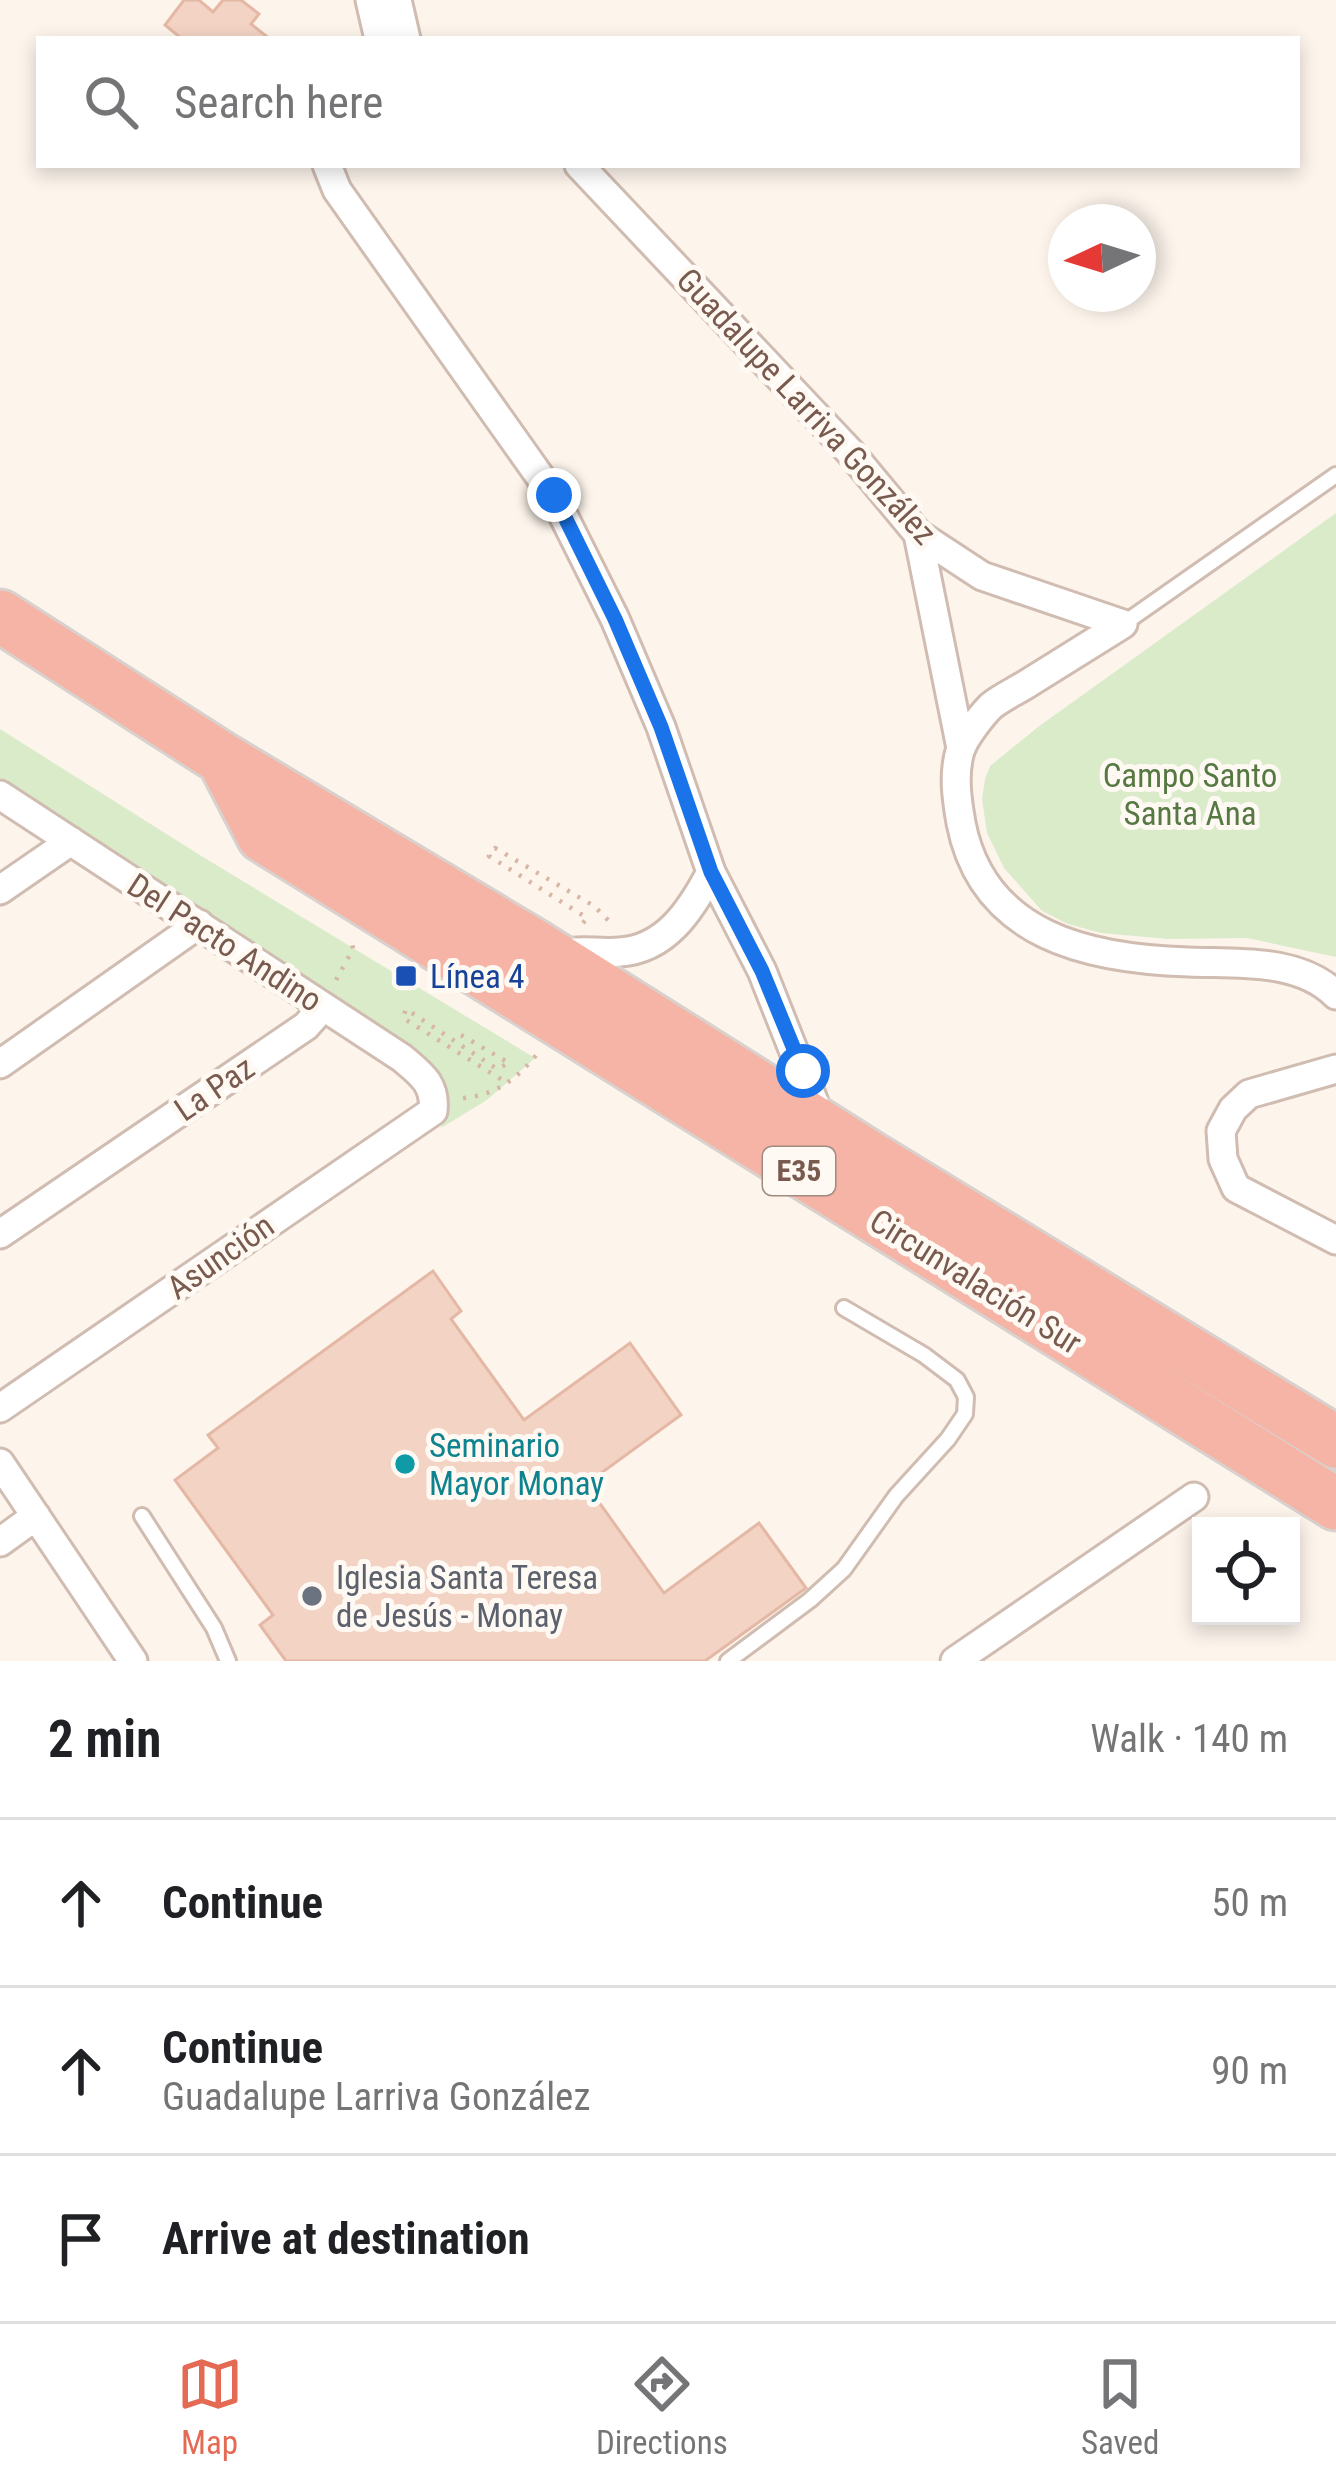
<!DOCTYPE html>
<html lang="en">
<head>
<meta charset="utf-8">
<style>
  body { margin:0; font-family:"Roboto Condensed",sans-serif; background:#f6f6f6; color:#202124 }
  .controls { position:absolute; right:36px; bottom:36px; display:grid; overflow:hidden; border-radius:0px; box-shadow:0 6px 18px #0003 }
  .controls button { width:108px; height:108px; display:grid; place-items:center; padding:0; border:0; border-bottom:3px solid #e0e0e0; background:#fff; color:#202124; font:60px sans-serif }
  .compass { position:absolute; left:1048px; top:204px; width:108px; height:108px; border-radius:50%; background:#fff; box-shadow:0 6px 18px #0003; rotate:266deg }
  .stop { position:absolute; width:36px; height:36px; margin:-27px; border:9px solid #1a73e8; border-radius:50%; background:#fff }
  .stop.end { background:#1a73e8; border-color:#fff; box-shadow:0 3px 12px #0008 }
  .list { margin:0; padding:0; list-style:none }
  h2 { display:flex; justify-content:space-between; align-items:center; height:156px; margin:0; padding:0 48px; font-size:51px }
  h2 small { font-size:39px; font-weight:400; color:#757577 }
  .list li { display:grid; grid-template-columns:78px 1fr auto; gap:36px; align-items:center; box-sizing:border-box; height:168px; padding:0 48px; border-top:3px solid #e0e0e0 }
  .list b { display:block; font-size:45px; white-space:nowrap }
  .list p { margin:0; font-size:39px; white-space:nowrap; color:#757577 }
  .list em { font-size:39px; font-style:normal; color:#757577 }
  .icon { flex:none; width:66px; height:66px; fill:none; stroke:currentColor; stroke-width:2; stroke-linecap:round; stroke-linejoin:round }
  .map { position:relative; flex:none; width:1336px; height:1661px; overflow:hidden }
  .search { position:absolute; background:#fff; box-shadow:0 6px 18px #0003; left:36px; right:36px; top:36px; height:132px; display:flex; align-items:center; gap:30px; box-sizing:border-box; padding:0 42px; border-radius:0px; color:#757577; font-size:45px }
  .sheet { height:660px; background:#fff }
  nav { display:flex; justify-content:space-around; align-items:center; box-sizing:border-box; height:168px; border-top:3px solid #e0e0e0; background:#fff; font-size:33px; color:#757577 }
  nav a { display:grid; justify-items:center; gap:6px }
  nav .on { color:#e46a54 }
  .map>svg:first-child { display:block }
  .green { fill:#daebca }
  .building { fill:#f2d3c4; stroke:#e4b8a4; stroke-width:3 }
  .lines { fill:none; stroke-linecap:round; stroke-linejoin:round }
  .lane-casing { stroke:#d0bcb0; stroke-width:20 }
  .street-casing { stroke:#d0bcb0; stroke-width:33 }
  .highway-casing { stroke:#d9d1cd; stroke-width:57 }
  .path { stroke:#d8b6a6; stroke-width:4.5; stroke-dasharray:3 9; stroke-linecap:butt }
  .lane { stroke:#fff; stroke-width:14 }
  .street { stroke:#fff; stroke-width:27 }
  .highway { stroke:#f5b4a5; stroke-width:51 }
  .route { stroke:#1a73e8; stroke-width:15 }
  .transit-dot { fill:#1a4fb4; stroke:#fff9f3; stroke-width:4.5 }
  .culture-dot { fill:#0f9aa8; stroke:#fff9f3; stroke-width:4.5 }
  .worship-dot { fill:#6b7280; stroke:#fff9f3; stroke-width:4.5 }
  .labels { text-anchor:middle; stroke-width:10; stroke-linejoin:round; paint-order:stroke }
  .shield { fill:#fff9f3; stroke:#a18a80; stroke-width:3 }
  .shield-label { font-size:30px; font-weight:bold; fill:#795a4e }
  .street-label { font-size:33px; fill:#795a4e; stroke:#fff9f3 }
  .park-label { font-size:33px; fill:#567842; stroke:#fff9f3 }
  .transit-label { font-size:33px; fill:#164399; stroke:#fff9f3; text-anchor:start }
  .culture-label { font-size:33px; fill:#0d838f; stroke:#fff9f3; text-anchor:start }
  .worship-label { font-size:33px; fill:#5b616d; stroke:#fff9f3; text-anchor:start }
</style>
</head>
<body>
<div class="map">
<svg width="1336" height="1661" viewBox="0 0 1336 1661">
  <rect width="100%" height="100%" fill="#fdf5ec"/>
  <!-- green -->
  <path class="green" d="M1336,513v444l-89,-19 -79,1 -67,-6 -33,-9 -26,-13 -38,-43 -17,-35 -5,-34 3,-20 5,-13 48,-39z
    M0,729l203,128 332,201 -48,42 -46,28 3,-17 -4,-36 -233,-162 -207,-135z"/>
  <!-- building -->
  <path class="building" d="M184,0h15l14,12 10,-12h18l18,14 -8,10 19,15h-88l-17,-14z
    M433,1271l28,40 -10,8 73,101 106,-77 51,72 -95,69 78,109 95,-70 47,65 -101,73h-419l-26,-36 13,-10 -98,-135 43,-32 -10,-13z"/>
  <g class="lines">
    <defs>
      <path id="lane" d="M1123,624l213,-149
        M142,1516l72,112 14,33
        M728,1661l82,-61 34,-31 52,-73 52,-57 17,-25 1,-17 -9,-17 -33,-25 -80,-47"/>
      <path id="street" d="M370,0l9,39
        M397,0l9,39
        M327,165l10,25 216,305 62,124 46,108 50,145 51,99 59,149
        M579,165l272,288 67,81 64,42 141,48c-31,19 -62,39 -93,58 -12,8 -28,15 -39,24 -10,10 -27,32 -31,45 -7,24 -3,49 1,72 22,114 129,136 228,139 48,2 110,-4 147,33
        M918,534l43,214
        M0,795l402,263c19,16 34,26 31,53l-433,297
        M0,890l71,-49
        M561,954c19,-5 39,0 59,-2 46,-3 71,-42 91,-80
        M0,1064l199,-140
        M1336,1069l-87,25 -16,15 -12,22 2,28 13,29 100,52
        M0,1234l306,-208 17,-19
        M0,1463l133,198
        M0,1542l36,-26
        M955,1661l239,-164"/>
      <path id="highway" d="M0,616l223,143 314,188 336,212 463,283
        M223,759l40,77 1073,668"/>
    </defs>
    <!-- lane casing -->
    <use href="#lane" class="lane-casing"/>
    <!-- street casing -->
    <use href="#street" class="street-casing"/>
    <!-- highway casing -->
    <use href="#highway" class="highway-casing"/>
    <!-- path -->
    <path class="path" d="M583,923l4,-5 -98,-62 6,-8 99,58 17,17
      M336,980l17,-31 -1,-7
      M461,1035l48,28 -12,6 -91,-60 -3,9 104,65
      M463,1098c33,-3 54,-19 75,-45"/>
    <!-- lane -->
    <use href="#lane" class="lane"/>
    <!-- street -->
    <use href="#street" class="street"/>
    <!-- highway -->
    <use href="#highway" class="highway"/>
  </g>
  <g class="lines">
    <!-- route -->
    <path class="route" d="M554,495l61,124 46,108 50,145 51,99 41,100"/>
  </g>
  <!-- markers -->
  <rect class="transit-dot" x="394" y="964" width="24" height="24" rx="6"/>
  <circle class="culture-dot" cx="405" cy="1464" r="12"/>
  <circle class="worship-dot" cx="312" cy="1596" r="12"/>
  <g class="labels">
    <!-- shield labels -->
    <rect class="shield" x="763" y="1147" width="72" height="48" rx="9"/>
    <g class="shield-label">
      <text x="799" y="1181">E35</text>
    </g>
    <!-- street labels -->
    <g class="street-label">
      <text transform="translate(807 406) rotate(47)" y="12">Guadalupe Larriva González</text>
      <text transform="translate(225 942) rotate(33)" y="12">Del Pacto Andino</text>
      <text transform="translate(214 1088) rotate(-34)" y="12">La Paz</text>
      <text transform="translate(220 1256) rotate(-35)" y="12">Asunción</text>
      <text transform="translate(976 1281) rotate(32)" y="12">Circunvalación Sur</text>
    </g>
    <!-- park labels -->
    <g class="park-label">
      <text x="1190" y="787">Campo Santo<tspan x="1190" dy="38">Santa Ana</tspan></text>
    </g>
    <!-- transit labels -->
    <g class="transit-label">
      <text x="430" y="988">Línea 4</text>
    </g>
    <!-- culture labels -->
    <g class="culture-label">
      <text x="429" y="1457">Seminario<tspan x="429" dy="38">Mayor Monay</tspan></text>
    </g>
    <!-- worship labels -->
    <g class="worship-label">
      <text x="336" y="1589">Iglesia Santa Teresa<tspan x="336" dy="38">de Jesús - Monay</tspan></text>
    </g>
  </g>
</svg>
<div class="controls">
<button><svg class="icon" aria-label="locate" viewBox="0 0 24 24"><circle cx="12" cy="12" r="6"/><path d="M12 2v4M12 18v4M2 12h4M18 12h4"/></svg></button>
</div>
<svg class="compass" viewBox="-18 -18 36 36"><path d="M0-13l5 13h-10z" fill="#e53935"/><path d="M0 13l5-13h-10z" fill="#757577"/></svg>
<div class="stop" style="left:803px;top:1071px"></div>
<div class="stop end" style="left:554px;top:495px"></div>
<div class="search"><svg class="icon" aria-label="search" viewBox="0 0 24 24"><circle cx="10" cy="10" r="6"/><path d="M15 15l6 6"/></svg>Search here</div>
</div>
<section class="sheet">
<h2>2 min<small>Walk · 140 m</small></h2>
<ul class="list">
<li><svg class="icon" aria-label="ahead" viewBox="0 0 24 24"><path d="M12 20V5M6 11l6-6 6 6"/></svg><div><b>Continue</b></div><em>50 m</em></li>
<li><svg class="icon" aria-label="ahead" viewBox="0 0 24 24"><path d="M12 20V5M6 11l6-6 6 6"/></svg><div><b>Continue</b><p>Guadalupe Larriva González</p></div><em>90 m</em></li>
<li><svg class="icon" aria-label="arrive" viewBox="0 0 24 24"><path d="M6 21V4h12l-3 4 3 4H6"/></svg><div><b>Arrive at destination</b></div></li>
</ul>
</section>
<nav>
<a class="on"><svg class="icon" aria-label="map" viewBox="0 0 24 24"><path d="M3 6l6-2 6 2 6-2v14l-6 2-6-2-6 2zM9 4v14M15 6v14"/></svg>Map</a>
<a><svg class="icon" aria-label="directions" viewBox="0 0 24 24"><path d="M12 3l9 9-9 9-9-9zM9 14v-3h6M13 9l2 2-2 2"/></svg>Directions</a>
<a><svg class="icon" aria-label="saved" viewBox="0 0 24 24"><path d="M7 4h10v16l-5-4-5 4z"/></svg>Saved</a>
</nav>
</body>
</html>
